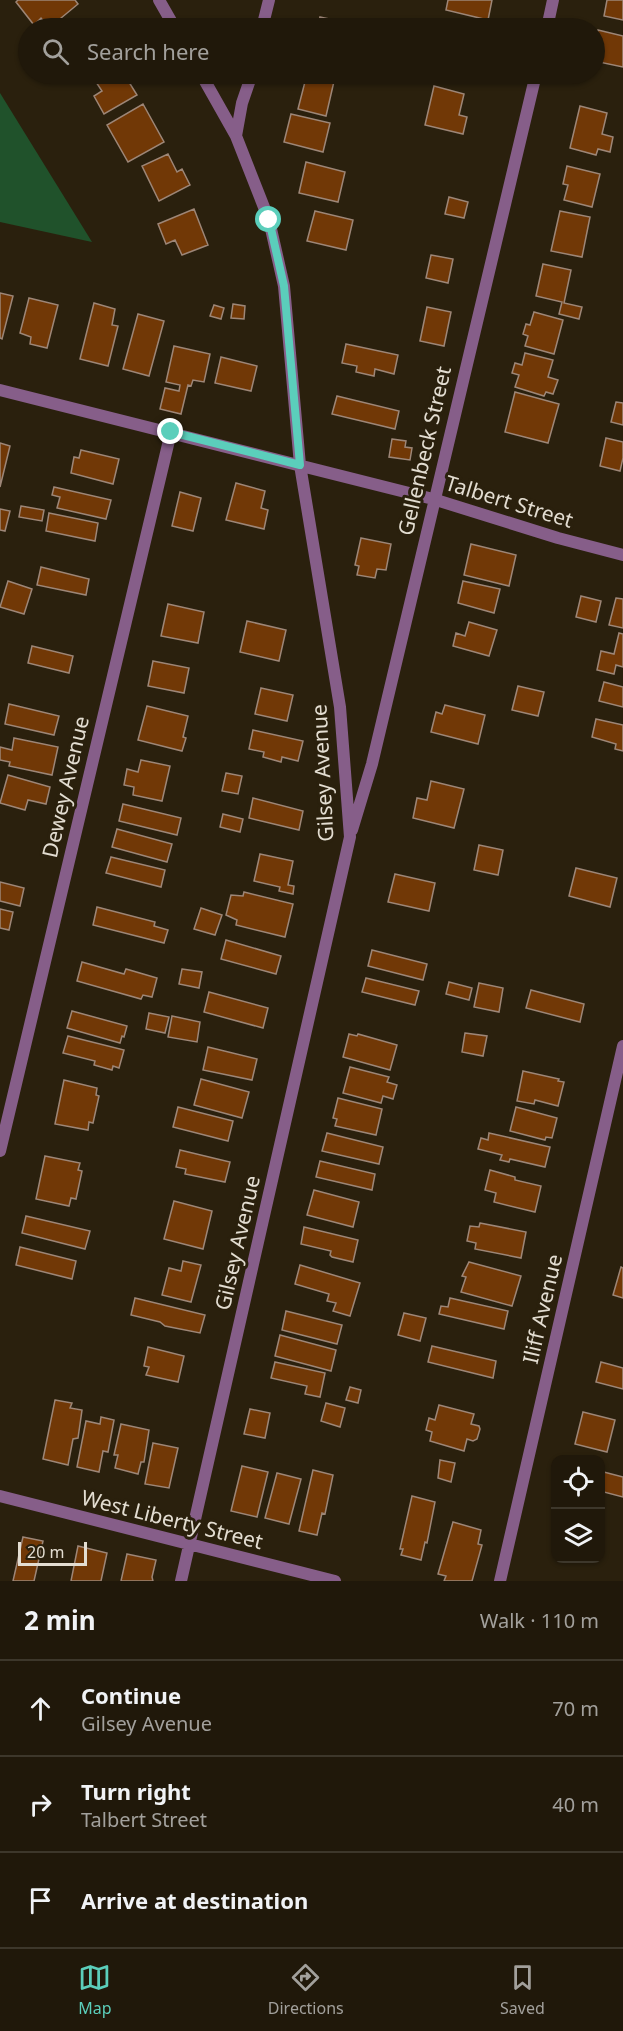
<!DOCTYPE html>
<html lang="en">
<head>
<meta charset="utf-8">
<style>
  body { margin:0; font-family:"Noto Sans",sans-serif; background:#2d2518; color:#f1f3f6 }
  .controls { position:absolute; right:18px; bottom:18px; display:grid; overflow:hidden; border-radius:12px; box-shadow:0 2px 4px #0004 }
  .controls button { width:54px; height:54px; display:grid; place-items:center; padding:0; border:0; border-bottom:2px solid #3d372b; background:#20180a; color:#f1f3f6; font:30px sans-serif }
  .scale { position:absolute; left:18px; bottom:15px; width:69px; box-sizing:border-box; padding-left:6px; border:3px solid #e3ddd1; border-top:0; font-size:16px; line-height:21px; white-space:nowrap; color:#e3ddd1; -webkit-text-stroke:4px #2a200d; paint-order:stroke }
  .stop { position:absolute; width:18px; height:18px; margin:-14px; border:4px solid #5bcebb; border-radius:50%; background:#fff }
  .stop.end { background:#5bcebb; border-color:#fff; box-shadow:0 2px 6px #0008 }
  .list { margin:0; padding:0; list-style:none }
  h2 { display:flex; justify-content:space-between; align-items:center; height:78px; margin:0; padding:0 24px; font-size:26px }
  h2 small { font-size:20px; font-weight:400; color:#a2a09c }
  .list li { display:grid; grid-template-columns:39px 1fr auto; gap:18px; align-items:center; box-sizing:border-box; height:96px; padding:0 24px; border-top:2px solid #3d372b }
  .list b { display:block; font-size:22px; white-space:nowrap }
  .list p { margin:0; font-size:20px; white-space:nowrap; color:#a2a09c }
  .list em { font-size:20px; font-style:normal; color:#a2a09c }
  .icon { flex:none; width:33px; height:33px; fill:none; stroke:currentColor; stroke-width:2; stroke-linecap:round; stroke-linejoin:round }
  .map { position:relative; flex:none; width:623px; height:1581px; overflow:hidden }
  .search { position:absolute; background:#20180a; box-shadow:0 2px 4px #0004; left:18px; right:18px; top:18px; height:66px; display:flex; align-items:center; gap:15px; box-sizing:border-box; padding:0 21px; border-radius:33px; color:#a2a09c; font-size:22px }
  .sheet { height:366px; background:#20180a }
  nav { display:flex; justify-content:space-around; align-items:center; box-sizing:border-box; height:84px; border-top:2px solid #3d372b; background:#20180a; font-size:16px; color:#a2a09c }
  nav a { display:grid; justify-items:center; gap:3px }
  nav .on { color:#5bcebb }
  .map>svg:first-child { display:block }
  .green { fill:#20522b }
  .building { fill:#713806; stroke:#9d8677; stroke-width:1.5 }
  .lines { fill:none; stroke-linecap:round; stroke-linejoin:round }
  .street { stroke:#865e89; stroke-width:12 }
  .route { stroke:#5bcebb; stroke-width:8 }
  .labels { text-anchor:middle; stroke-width:6; stroke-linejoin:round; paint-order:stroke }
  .street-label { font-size:21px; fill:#e3ddd1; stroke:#2a200d }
</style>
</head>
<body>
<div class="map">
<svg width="623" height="1581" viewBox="0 0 623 1581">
  <rect width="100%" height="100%" fill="#2a200d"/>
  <!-- green -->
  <path class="green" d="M0,93l92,149 -92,-20z"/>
  <!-- building -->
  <path class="building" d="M18,0h57l3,4 -29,24 -8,-10 -7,7 -18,-23z
    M448,0h44l-4,20 -42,-10z
    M607,0h16v20l-19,-4z
    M320,17l33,7 -1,4h-35z
    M88,21l6,7h-17z
    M598,30l25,6v31l-29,-6v-15z
    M96,74h28l13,21 -33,19 -10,-18 8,-5 -10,-15z
    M307,74h13l15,3 -9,39 -28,-7z
    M434,86l30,8 -5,21 8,2 -4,17 -38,-9z
    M143,104l21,38 -36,20 -21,-37z
    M580,106l27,7 -5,21 11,3 -3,15 -12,-3 -2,6 -26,-7z
    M291,114l39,9 -7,29 -39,-10z
    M168,154l9,18 5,-3 8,16 -31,16 -17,-35z
    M306,162l39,10 -7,30 -39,-9z
    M567,166l33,8 -8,33 -28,-7 4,-15 -5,-1z
    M449,197l19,5 -4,16 -19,-4z
    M194,209l14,36 -26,10 -7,-15 -9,4 -8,-20z
    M315,211l38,9 -7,30 -39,-9z
    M560,211l30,6 -8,40 -31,-6z
    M431,255l22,4 -5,24 -22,-5z
    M543,264l28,6 -7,33 18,4 -3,12 -20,-5 3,-12 -26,-6z
    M0,293l13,3 -11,43 -2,-1z
    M29,298l29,7 -11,43 -17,-4 1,-7 -11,-4z
    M94,303l21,6 -3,16 6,1 -10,40 -28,-7z
    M233,304l12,2 -1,13 -13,-1z
    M214,305l10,3 -3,11 -11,-3z
    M427,307l24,5 -7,34 -24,-5z
    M534,312l29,8 -9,34 -29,-8 3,-10 -5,-2 3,-10 4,1z
    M138,314l26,7 -15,55 -26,-7z
    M346,344l52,11 -4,19 -19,-5 -1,7 -18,-4 1,-6 -15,-3z
    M174,346l36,8 -6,28 -11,-2 -2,6 -3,-1 -7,29 -21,-5 5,-21 14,3 1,-6 -14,-3z
    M525,353l28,7 -5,17 10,3 -5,14 -7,-2 -2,4 -29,-9 4,-12 -7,-2 3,-10 7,2z
    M221,357l36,9 -6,25 -36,-8z
    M515,392l44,12 -11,39 -43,-11z
    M337,396l62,15 -4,18 -63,-15z
    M616,402l7,1v22l-12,-3z
    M606,438l17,4v16l-3,13 -20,-5z
    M392,439l14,2 -1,6 7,1 -2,12 -21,-3z
    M0,443l10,3 -10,41z
    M81,450l38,9 -6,25 -42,-11 3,-16 5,1z
    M236,483l29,8 -4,17 7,2 -4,19 -38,-9z
    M54,487l57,13 -5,19 -49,-11 3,-11 -8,-2z
    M180,492l21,6 -8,33 -21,-5z
    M21,506l23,4 -2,11 -23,-4z
    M0,509l10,2 -5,20 -5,-1z
    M49,513l49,10 -3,18 -49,-10z
    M361,538l30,6 -5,26 -9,-1 -2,9 -18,-3 2,-9 -4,-1z
    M471,544l45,11 -7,31 -45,-11z
    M41,567l48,12 -3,16 -49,-10z
    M8,581l24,8 -8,25 -24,-7z
    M463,581l37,8 -6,24 -36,-10z
    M581,596l20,5 -5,21 -20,-5z
    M616,598l7,1v29l-14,-3z
    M168,604l36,8 -6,31 -37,-7z
    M247,621l39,9 -7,31 -39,-9z
    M469,622l28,8 -8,26 -36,-10 3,-13 9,3z
    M619,633l4,1v33l-7,-2 -2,9 -17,-4 4,-19 13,3z
    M32,646l41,10 -4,17 -41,-10z
    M153,661l36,7 -5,25 -36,-7z
    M604,682l19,5v20l-24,-6z
    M518,686l26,6 -6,24 -26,-6z
    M261,688l32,7 -6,26 -32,-7z
    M9,704l50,12 -5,19 -49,-11z
    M445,705l40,10 -7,29 -47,-12 5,-20 6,2z
    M147,706l41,10 -5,21 3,1 -4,13 -44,-11z
    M596,719l27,6v26l-8,-2 1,-5 -24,-7z
    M253,730l50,11 -5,20 -16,-4 -1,5 -18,-5 1,-5 -15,-3z
    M14,738l44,9 -6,28 -43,-9 1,-4 -10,-2v-13l12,3z
    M141,760l29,6 -8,35 -29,-6 1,-8 -10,-2 3,-16 11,3z
    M226,773l16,3 -4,18 -16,-3z
    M8,775l42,12 -4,17 -18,-4 -3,10 -25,-7z
    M431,781l33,8 -10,39 -41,-10 4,-20 10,2z
    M253,798l50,13 -4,19 -50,-12z
    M123,804l58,14 -4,17 -58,-14z
    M223,814l20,5 -3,13 -20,-5z
    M117,829l55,15 -5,18 -55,-15z
    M479,845l24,5 -5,25 -24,-5z
    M260,854l33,7 -5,24 6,1 -1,8 -14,-3 1,-4 -26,-6z
    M111,857l54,13 -4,17 -55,-14z
    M576,868l41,10 -7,29 -41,-11z
    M395,874l40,9 -6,28 -41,-9z
    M0,882l24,6 -4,18 -20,-5z
    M244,892l49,12 -8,33 -49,-12 1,-5 -11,-5 5,-20 12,1z
    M97,907l58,15 -1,4 14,4 -4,13 -71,-18z
    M201,908l21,7 -7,20 -21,-6z
    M0,909l13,3 -4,18 -9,-2z
    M226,940l55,16 -5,18 -55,-15z
    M372,950l55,14 -4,16 -55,-14z
    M82,962l42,12 2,-5 31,9 -5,19 -9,-2 -2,4 -64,-18z
    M182,969l20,3 -3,16 -20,-4z
    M366,978l53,13 -4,14 -53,-13z
    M449,982l23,6 -3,12 -23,-6z
    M479,983l24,5 -4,24 -25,-5z
    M531,990l53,14 -4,18 -54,-14z
    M209,992l59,16 -5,20 -59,-16z
    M72,1011l55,15 -3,11 -2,-1 -2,7 -53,-15z
    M149,1013l20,4 -4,16 -19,-4z
    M172,1016l28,6 -3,20 -29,-5z
    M465,1033l22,3 -4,20 -21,-4z
    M349,1034l8,2 1,-2 39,11 -7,25 -47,-13z
    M68,1036l56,14 -5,18 -6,-2 -1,4 -18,-5 1,-4 -32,-8z
    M208,1047l49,12 -5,21 -49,-10z
    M350,1067l39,10 -2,5 10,3 -4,14 -10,-3 -2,7 -38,-10z
    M523,1071l36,8 -1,2 6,1 -6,24 -23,-6 -1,4 -17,-3z
    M201,1079l48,13 -7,26 -48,-13z
    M64,1080l33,8 -1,7 3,1 -6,27 -4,-1 -1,8 -33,-6z
    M338,1098l44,11 -6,26 -41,-9 2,-7 -4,-1z
    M178,1107l55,14 -5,20 -55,-14z
    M516,1107l41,11 -5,20 -6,-1 -1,3 -35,-9z
    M327,1133l56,14 -4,17 -57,-13z
    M489,1133l61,14 -5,20 -35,-8 -1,3 -9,-2 2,-5 -24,-6 3,-11 7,2z
    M180,1150l50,12 -5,20 -40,-8 1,-5 -10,-2z
    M45,1156l35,7 -2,7 4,1 -6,28 -5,-1 -2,8 -33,-7z
    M320,1161l55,13 -3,16 -56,-13z
    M490,1170l25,7v3l26,6 -6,26 -41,-10 2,-9 -11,-3z
    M314,1190l45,12 -6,25 -46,-12z
    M174,1201l38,10 -9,38 -39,-10z
    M26,1216l64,15 -5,18 -63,-16z
    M480,1223l46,9 -5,26 -46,-9 1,-6 -9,-2 3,-15 9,1z
    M304,1227l54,13 -5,22 -21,-5 -2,-2 1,-4 -30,-7z
    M20,1247l56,14 -4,18 -56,-14z
    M183,1261l18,4 -10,37 -29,-7 7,-27 12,3z
    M469,1262l52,14 -9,30 -51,-14 5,-15 -4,-1z
    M300,1265l60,18 -10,33 -17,-5 3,-8 -9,-2 2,-7 -34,-10z
    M621,1267l2,1v30l-10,-3z
    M135,1298l70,17 -5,18 -35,-7 -5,-4 -29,-7z
    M450,1298l58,13 -4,18 -65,-15 2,-8 7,1z
    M286,1311l56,14 -5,19 -55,-14z
    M404,1313l22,5 -6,23 -22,-6z
    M280,1335l56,15 -5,21 -56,-15z
    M432,1346l64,15 -3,17 -65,-16z
    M148,1347l36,9 -6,26 -32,-7 3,-8 -5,-1z
    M275,1362l50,11 -5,24 -15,-3 2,-8 -36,-8z
    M601,1362l22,6v21l-27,-7z
    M350,1387l11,3 -3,13 -12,-3z
    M55,1400l17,3 -2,5 12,2 -4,28 -5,1 -5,26 -25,-6z
    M326,1403l19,5 -5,19 -19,-6z
    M439,1405l35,9 -3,10 8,2 1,3 -3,10 -4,2 -6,-2 -3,12 -34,-10 2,-9 -6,-2 3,-12 6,2z
    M250,1409l20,4 -5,25 -21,-4z
    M583,1412l32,8 -8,32 -32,-8z
    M101,1417l13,3 -6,32 -5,-1 -4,21 -22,-5 9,-46 14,3z
    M121,1424l28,6 -5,32h-3l-3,12 -23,-6 3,-13h-4z
    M153,1443l25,5 -9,40 -24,-4z
    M440,1460l15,3 -4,19 -13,-4z
    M242,1466l26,6 -11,45 -26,-6z
    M313,1470l20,5 -8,39 -3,-1 -5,22 -18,-4z
    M600,1471l23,6v20l-23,-6z
    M277,1473l24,6 -12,45 -24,-6z
    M412,1496l23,6 -8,41 -2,-1 -4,18 -20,-5 2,-6h-3z
    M453,1522l28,8 -3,14 4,1 -10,36h-28l2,-5 -8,-2z
    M23,1537l20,4 -9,40h-21z
    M78,1546l29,7 -6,28h-30z
    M127,1554l29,6 -4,17 1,4h-32z"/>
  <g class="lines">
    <!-- street -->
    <path class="street" d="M159,0l16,28
      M262,28l7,-28
      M547,28l6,-28
      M236,136l6,-33 10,-29
      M0,390l433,109 125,39 65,17
      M352,830l20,-66 164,-690
      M0,1151l171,-719
      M0,1496l335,85
      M181,1581l169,-744 -10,-130 -40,-242 -16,-179 -15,-66 -33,-84 -35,-62
      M500,1581l123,-535"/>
  </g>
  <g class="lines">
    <!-- route -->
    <path class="route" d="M171,432l129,33 -16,-179 -15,-66"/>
  </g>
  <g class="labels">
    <!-- street labels -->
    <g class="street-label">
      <text transform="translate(425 451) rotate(-77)" y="7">Gellenbeck Street</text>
      <text transform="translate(509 502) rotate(17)" y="7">Talbert Street</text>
      <text transform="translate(323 773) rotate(-93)" y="7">Gilsey Avenue</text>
      <text transform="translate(66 787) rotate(-77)" y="7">Dewey Avenue</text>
      <text transform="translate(238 1243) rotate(-77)" y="7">Gilsey Avenue</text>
      <text transform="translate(543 1309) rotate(-77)" y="7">Iliff Avenue</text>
      <text transform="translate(172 1520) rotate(14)" y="7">West Liberty Street</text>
    </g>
  </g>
</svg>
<div class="controls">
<button><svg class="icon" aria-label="locate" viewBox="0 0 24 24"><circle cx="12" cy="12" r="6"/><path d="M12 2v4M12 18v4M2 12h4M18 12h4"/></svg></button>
<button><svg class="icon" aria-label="layers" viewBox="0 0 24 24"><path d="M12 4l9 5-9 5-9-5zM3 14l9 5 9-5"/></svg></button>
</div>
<div class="scale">20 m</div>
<div class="stop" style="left:269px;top:220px"></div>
<div class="stop end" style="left:171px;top:432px"></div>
<div class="search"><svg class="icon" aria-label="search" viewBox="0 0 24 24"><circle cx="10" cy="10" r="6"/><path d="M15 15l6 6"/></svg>Search here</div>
</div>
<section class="sheet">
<h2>2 min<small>Walk · 110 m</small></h2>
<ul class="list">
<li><svg class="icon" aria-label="ahead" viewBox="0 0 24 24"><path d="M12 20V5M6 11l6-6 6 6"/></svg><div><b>Continue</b><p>Gilsey Avenue</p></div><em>70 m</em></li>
<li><svg class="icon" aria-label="right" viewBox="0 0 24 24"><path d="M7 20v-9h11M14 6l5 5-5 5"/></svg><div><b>Turn right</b><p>Talbert Street</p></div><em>40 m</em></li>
<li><svg class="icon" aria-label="arrive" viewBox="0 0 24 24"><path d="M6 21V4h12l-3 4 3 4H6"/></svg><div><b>Arrive at destination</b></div></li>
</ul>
</section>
<nav>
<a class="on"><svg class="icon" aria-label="map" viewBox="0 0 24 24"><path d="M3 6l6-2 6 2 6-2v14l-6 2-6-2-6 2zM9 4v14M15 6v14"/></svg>Map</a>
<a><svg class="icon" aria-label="directions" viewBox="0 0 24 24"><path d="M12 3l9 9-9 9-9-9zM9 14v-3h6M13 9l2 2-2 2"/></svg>Directions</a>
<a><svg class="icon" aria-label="saved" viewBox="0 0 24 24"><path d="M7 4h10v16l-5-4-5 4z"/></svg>Saved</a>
</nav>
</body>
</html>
